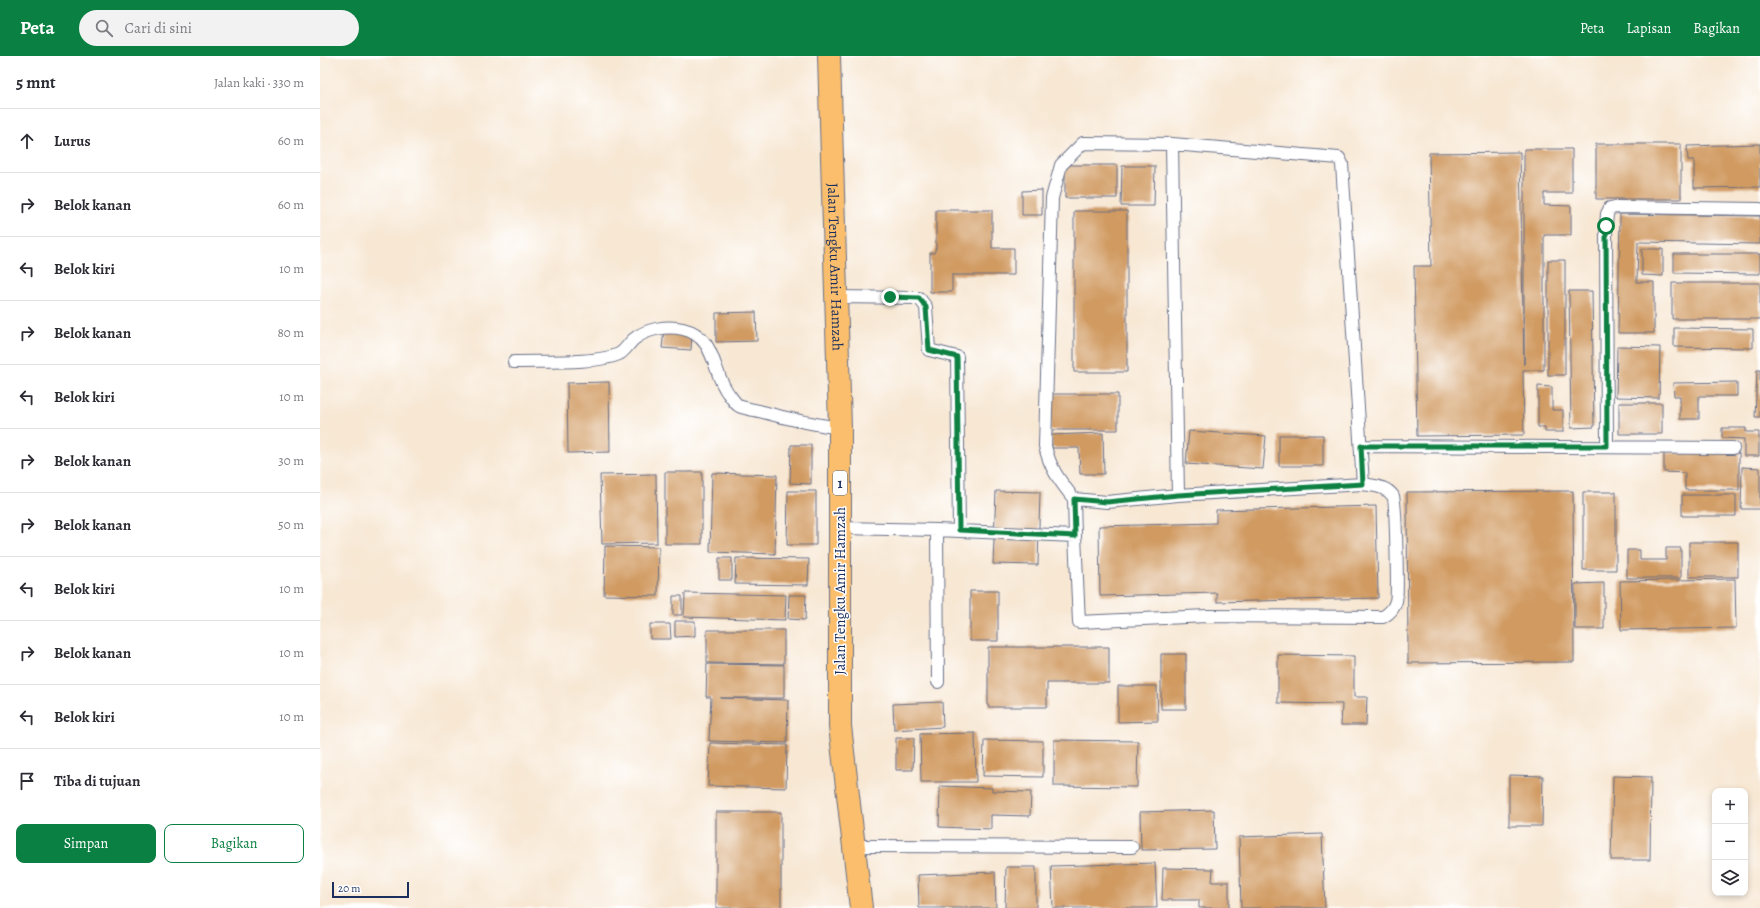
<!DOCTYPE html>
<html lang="id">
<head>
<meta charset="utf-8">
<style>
  body { margin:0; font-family:Alegreya,serif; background:#f2f2f3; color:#2b2b33 }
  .controls { position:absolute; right:12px; bottom:12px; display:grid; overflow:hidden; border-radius:8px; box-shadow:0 2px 6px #0003 }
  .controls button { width:36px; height:36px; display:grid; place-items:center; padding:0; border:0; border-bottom:1px solid #e1e1e2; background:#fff; color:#2b2b33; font:20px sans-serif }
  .scale { position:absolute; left:12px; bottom:10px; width:77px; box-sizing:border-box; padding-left:4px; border:2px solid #1b2f5e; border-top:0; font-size:11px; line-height:14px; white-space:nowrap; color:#1b2f5e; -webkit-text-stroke:3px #fff; paint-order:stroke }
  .stop { position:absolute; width:12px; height:12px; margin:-9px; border:3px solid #0b8043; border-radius:50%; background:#fff }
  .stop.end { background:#0b8043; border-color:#fff; box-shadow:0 1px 4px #0008 }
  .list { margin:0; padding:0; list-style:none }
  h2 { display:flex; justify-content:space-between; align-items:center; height:52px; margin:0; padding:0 16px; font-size:17px }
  h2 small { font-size:13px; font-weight:400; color:#7c7c81 }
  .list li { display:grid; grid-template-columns:26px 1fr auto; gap:12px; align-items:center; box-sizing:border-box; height:64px; padding:0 16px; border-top:1px solid #e1e1e2 }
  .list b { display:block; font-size:15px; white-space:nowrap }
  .list em { font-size:13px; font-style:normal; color:#7c7c81 }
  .actions { display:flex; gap:8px; padding:12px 16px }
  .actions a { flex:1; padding:9px 0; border:1px solid #0b8043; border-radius:8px; text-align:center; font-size:14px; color:#0b8043 }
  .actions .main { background:#0b8043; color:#fff }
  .icon { flex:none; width:22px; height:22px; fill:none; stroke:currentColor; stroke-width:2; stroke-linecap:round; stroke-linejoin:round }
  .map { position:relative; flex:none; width:1440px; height:852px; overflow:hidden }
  header { display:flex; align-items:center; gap:24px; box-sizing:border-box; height:56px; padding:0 20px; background:#0b8043; color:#fff }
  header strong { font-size:19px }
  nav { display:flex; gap:22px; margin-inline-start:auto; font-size:14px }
  .search { width:280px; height:36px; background:#f2f2f3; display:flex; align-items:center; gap:10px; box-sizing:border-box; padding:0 14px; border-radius:22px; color:#7c7c81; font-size:15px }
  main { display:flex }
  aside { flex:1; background:#fff }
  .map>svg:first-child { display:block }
  .building { fill:#d09a61 }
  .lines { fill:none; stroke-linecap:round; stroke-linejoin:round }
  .service-casing { stroke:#686f87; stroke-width:14 }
  .trunk-casing { stroke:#686f87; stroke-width:24 }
  .service { stroke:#fff; stroke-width:12 }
  .trunk { stroke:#fabe6d; stroke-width:22 }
  .route { stroke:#0b8043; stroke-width:5 }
  .labels { text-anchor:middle; stroke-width:3; stroke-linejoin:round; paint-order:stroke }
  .shield { fill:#fff; stroke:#5f6d8e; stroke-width:1 }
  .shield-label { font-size:14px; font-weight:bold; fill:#1b2f5e }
  .street-label { font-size:15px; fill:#1b2f5e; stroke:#fff }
</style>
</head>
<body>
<header>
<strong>Peta</strong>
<div class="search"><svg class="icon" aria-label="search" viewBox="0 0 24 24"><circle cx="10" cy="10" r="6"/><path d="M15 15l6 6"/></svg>Cari di sini</div>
<nav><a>Peta</a><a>Lapisan</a><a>Bagikan</a></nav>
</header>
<main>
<aside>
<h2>5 mnt<small>Jalan kaki · 330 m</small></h2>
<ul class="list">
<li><svg class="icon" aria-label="ahead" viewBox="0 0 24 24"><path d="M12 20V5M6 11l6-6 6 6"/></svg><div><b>Lurus</b></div><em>60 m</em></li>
<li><svg class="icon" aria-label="right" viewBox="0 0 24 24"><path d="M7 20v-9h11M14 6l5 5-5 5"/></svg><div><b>Belok kanan</b></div><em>60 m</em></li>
<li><svg class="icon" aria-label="left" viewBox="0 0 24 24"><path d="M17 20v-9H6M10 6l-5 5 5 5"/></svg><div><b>Belok kiri</b></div><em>10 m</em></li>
<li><svg class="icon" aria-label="right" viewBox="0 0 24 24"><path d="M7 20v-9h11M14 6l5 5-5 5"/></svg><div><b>Belok kanan</b></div><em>80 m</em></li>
<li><svg class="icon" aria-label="left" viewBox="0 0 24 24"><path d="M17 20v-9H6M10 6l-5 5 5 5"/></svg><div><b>Belok kiri</b></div><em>10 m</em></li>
<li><svg class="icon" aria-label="right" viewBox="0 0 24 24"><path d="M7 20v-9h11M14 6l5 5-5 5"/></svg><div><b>Belok kanan</b></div><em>30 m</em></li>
<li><svg class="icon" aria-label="right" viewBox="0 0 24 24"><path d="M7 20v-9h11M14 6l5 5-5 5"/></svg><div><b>Belok kanan</b></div><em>50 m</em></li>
<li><svg class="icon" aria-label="left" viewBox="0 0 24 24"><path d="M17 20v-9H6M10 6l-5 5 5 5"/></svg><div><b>Belok kiri</b></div><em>10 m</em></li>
<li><svg class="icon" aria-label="right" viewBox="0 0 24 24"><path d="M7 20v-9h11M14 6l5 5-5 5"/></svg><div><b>Belok kanan</b></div><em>10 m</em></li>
<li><svg class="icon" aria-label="left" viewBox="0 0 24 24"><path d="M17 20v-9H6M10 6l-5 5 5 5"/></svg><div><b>Belok kiri</b></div><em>10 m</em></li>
<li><svg class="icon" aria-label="arrive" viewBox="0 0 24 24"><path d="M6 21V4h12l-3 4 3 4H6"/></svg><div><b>Tiba di tujuan</b></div></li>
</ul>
<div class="actions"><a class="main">Simpan</a><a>Bagikan</a></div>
</aside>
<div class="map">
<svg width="1440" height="852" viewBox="0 0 1440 852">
  <rect width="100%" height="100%" fill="#fff"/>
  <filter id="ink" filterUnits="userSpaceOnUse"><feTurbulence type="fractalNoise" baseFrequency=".025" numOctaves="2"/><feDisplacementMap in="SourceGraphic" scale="8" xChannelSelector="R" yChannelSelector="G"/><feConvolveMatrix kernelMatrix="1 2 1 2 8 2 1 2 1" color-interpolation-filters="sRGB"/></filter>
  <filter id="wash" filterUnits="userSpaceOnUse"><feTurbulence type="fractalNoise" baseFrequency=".012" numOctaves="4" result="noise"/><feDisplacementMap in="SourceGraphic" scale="16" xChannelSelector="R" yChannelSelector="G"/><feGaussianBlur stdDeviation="0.9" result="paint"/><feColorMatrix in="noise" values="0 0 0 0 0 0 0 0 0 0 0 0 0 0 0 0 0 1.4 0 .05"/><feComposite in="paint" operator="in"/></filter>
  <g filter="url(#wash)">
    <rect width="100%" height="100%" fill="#f7e7d3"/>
    <g id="blocks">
      <!-- building -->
      <path class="building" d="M1276,88h85v55h-85z
        M1440,88v43l-66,1v-28h-6l-1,-14z
        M1204,93h48v44h-28v12l27,1v29h-27v135h-21l1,65 -107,1 -3,-170h17l-2,-113 91,-1 4,213z
        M745,109h52v33h-52z
        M802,110h33l-1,40h-33z
        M722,134v25h-20v-24z
        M616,154h56v38h22v27h-62v17h-22v-39h4l2,-5z
        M754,155h53v161h-53z
        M1300,158l140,2v28l-122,-2 -1,40h17v51h-36z
        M1322,193h21v27l-21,-1z
        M1354,198h86v20l-86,-1z
        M1228,204h17v115h-17z
        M1352,227h88v36h-88z
        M1249,235h23l2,136 -23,1z
        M436,256l1,29 -41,1v-29z
        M1354,272l79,1v19l-79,-1z
        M344,274l28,2 -1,18 -29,-2z
        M1297,290l43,1 -1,51 -43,-1z
        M1437,314h3v47h-5z
        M289,326l1,70 -42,1 -1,-70z
        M1417,326v14h-38v23h-19v-23h-6l-1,-13z
        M1218,330l14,1v23h11v22h-18v-5h-7z
        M730,338h68v36h-68z
        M1299,347h43v31h-43z
        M1402,372h24v4h13v24h-15v-17l-22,-1z
        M869,375l77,5 -3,33 -77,-5z
        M783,377l1,41h-24l-1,-26h-27l-1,-13z
        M959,379h44v31h-44z
        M471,389h20v39l-21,-1z
        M1344,397h75v37h-54v-17l-21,-1z
        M1422,411l18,1v41h-19z
        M345,416h37v72h-37z
        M392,417l65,2 -2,79 -65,-2z
        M336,418l1,69 -55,1 -2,-69z
        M468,435h28v54h-29z
        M676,435l44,1 -2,73 -45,-1z
        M1253,435l1,171 -166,1 -1,-171z
        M1263,436h33v78h-33z
        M1362,439h54v21h-54z
        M1056,450l2,92 -161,4v-9l-117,3 -1,-70 117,-3v-13z
        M1369,486h49v35h-49z
        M285,490l54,1 -1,49 -54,-1z
        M1346,492h15v30h-54v-28h13v10h26z
        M399,502h13v22h-13z
        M416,502l73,1 -1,26 -73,-1z
        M1415,523l1,49 -115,2 -1,-49z
        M1284,527v46h-29v-45z
        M650,535h28v50h-28z
        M365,537l101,2 -1,25 -101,-3z
        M469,539h17l-1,25 -17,-1z
        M353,540h9v19h-9z
        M355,565h20v15l-20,1z
        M330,568h20l1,15h-21z
        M387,574h77v34l-77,-1z
        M668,591h121v36h-62v24h-59z
        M841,598h25v55h-25z
        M958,599l76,1v41h13l-1,28h-25l1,-21 -64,-1z
        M387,608l77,1v33h-64l68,2 -1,43 -78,-2 2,-44h-5z
        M798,630h39l1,35 -40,1z
        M622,646l1,25 -49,3 -1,-26z
        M655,677l1,49h-55l-1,-48z
        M576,682h18l-1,32h-17z
        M664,684l59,1v36l-60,-1z
        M734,684l84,1 -1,46 -83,-1z
        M390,687l77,2 -1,43 -78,-2z
        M1189,719l34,1 -1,50h-33z
        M1293,720l38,1 -1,83h-39z
        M620,730l52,2v3l39,1 -1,24 -39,-1v14l-52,-2z
        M894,754l1,39 -74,1 -1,-38z
        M396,756h65v96h-65z
        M1002,778l3,74h-84l-2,-71z
        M835,807l2,45h-104l-2,-42z
        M686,811h30v41h-31z
        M843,812l50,1 -1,13h17v26h-30v-8h-37z
        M675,816l1,36h-77l-1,-33z"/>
    </g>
  </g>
  <g filter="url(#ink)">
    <use href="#blocks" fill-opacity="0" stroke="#686f87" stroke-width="1"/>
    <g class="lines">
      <defs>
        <path id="service" d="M852,88l6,351
          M515,241l84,1 7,9 3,43 28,7 2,174
          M194,306c26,-1 83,2 105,-8 6,-3 10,-11 15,-15 12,-10 33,-14 49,-10 35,8 28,46 48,68 2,3 5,7 8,9 7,3 16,4 24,6 25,7 50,12 77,16
          M1041,390l372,2
          M1287,390l-1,-220 1,-12 3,-6 7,-1 143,2
          M754,443c-14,-18 -24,-30 -29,-53l7,-248 9,-33 22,-22 89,1 167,14 3,6 21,320
          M520,472l97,2 138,6 -1,-37 33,3 71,-7 185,-11c11,2 23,2 30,12 3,5 5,98 3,105 -2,8 -6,12 -13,16l-176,-1 -128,6 -4,-86
          M617,474l1,152
          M535,790l277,1"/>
        <g id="trunk">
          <path id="s1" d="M509,0l11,372v298l21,182"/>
        </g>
      </defs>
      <!-- service casing -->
      <use href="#service" class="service-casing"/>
      <!-- trunk casing -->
      <use href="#trunk" class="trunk-casing"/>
      <!-- service -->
      <use href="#service" class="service"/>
      <!-- trunk -->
      <use href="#trunk" class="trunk"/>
    </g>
  </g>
  <g class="lines" filter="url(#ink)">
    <!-- route -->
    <path class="route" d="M570,241l29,1 7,9 3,43 28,7 2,173 116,6 -1,-37 33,3 71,-7 185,-11 -2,-38h246l-1,-220"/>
  </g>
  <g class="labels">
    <!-- shield labels -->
    <rect class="shield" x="513" y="415" width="14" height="24" rx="3"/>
    <g class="shield-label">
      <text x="520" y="432">1</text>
    </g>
    <!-- street labels -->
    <g class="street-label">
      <text dy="5" stroke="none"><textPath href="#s1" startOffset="211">Jalan Tengku Amir Hamzah</textPath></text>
      <text transform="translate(520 535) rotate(-90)" y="5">Jalan Tengku Amir Hamzah</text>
    </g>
  </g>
</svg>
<div class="controls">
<button>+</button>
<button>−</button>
<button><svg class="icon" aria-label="layers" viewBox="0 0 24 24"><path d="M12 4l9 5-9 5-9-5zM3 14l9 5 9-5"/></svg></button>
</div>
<div class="scale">20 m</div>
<div class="stop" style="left:1286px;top:170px"></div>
<div class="stop end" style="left:570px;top:241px"></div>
</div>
</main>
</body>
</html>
